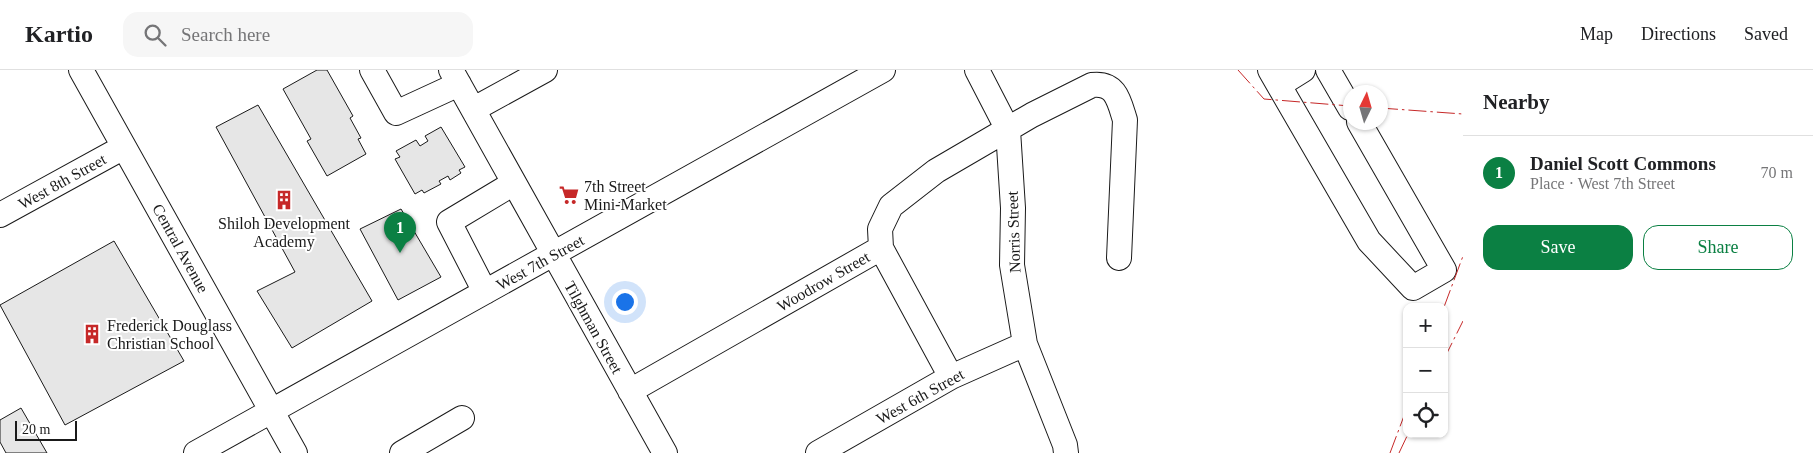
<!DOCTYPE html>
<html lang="en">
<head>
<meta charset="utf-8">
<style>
  body { margin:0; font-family:"Times New Roman",serif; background:#f6f6f6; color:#202124 }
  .controls { position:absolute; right:15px; bottom:15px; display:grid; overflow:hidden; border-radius:10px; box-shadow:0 1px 4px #0004 }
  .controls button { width:45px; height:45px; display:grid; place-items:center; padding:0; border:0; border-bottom:1px solid #e0e0e0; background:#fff; color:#202124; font:25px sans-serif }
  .compass { position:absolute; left:1343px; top:15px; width:45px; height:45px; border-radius:50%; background:#fff; box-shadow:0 1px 4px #0004; rotate:5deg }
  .scale { position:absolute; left:15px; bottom:12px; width:62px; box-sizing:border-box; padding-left:5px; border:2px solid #1a1a1a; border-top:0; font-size:14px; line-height:18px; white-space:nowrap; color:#1a1a1a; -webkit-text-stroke:4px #fff; paint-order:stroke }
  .you { position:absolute; left:624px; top:231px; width:18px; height:18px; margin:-12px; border:4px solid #fff; border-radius:50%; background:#1a73e8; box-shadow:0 0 0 8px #1a73e833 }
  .badge { display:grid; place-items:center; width:32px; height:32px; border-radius:50%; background:#0b8043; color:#fff; font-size:16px; font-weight:700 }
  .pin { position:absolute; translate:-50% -41px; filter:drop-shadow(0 1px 2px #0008) }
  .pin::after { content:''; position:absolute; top:26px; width:18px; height:15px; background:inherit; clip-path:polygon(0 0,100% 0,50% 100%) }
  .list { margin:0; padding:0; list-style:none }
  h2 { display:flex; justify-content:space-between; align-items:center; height:65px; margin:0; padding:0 20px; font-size:21px }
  h2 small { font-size:16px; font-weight:400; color:#757577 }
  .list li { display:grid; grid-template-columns:32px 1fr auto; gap:15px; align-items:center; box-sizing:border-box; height:75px; padding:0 20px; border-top:1px solid #e0e0e0 }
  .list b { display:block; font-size:19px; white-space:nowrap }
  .list p { margin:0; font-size:16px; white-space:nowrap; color:#757577 }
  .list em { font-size:16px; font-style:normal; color:#757577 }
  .actions { display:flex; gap:10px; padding:15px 20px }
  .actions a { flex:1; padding:11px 0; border:1px solid #0b8043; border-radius:15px; text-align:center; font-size:18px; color:#0b8043 }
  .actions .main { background:#0b8043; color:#fff }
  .icon { flex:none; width:28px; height:28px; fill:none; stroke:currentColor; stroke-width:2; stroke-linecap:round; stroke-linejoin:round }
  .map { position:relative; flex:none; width:1463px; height:383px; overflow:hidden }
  header { display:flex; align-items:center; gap:30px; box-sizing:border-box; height:70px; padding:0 25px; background:#fff; border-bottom:1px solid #e0e0e0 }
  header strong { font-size:24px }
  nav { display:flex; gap:28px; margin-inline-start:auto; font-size:18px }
  .search { width:350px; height:45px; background:#f6f6f6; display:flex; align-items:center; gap:12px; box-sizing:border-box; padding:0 18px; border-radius:15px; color:#757577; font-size:19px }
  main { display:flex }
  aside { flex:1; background:#fff }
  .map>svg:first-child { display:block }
  .building { fill:#e6e6e6; stroke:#1a1a1a }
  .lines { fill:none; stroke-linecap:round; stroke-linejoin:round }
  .minor-casing { stroke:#1a1a1a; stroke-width:26 }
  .minor { stroke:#fff; stroke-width:24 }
  .power { stroke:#c62828; stroke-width:1; stroke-dasharray:18 4 2.5 4; stroke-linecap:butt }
  .labels { text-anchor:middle; stroke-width:4; stroke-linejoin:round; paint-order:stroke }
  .street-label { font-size:16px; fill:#1a1a1a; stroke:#fff }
  .poi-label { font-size:16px; fill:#1a1a1a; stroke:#fff; text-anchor:start }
</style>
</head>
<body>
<header>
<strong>Kartio</strong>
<div class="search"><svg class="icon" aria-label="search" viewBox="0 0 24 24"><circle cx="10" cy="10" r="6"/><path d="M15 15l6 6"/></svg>Search here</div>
<nav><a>Map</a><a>Directions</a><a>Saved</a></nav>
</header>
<main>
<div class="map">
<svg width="1463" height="383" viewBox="0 0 1463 383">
  <rect width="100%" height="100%" fill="#fff"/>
  <!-- building -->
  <path class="building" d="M317,0h10l26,46 -3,2 11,20 -3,1 8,15 -39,22 -20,-35 4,-2 -28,-50z
    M258,35l114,196 -80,47 -35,-57 38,-19 -79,-145z
    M441,57l24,40 -6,3 2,3 -11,7 -2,-4 -9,5 2,3 -17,9 -2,-3 -7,4 -20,-35 5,-2 -4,-6 20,-11 4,6 8,-5 -3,-5z
    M401,139l40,68 -43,23 -38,-71z
    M114,171l70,120 -119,64 -65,-120z
    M21,338l26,45h-41l-6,-11v-22z"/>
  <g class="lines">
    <defs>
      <path id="minor" d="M81,0l214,383
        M372,0l24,43 63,-29
        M451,0l214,383
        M977,0l31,60 5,78 -1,57 13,79 40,101 1,8
        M1270,0l99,171 44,47 31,-18 -85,-148
        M1328,0l22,38
        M1279,15l24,-15
        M474,39l71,-39
        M0,145l124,-68
        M881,178l70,129
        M485,222l-36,-70 65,-39
        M630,321l251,-143 -1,-19 11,-23 45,-35 96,-56 60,-30c24,-3 27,16 33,35l-6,138
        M196,383l687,-383
        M402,383l60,-35
        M818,383l133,-76 74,-33"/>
    </defs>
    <!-- minor casing -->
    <use href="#minor" class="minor-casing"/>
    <!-- minor -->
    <use href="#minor" class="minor"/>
    <!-- power -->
    <path class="power" d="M1238,0l26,29 86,7
      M1380,38l83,6
      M1444,237l19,-51
      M1444,289l19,-38
      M1390,383l17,-45
      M1399,383l9,-19"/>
  </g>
  <!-- icons -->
  <defs>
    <symbol id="supermarket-bare" viewBox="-9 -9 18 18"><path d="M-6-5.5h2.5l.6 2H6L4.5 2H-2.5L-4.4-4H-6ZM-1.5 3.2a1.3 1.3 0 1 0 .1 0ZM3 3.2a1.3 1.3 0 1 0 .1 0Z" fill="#c62828" stroke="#fff" stroke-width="2.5" paint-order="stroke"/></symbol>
    <symbol id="building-bare" viewBox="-9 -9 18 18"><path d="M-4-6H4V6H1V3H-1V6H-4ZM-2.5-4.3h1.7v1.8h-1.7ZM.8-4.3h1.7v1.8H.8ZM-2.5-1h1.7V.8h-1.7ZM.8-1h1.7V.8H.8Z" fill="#c62828" stroke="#fff" stroke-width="2.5" paint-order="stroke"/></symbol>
  </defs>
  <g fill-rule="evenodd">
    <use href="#supermarket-bare" x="555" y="111" width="28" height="28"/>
    <use href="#building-bare" x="270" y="116" width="28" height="28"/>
    <use href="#building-bare" x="78" y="250" width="28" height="28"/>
  </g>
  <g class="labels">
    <!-- street labels -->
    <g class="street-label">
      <text transform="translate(62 111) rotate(-29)" y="6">West 8th Street</text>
      <text transform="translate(1013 162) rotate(-92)" y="6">Norris Street</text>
      <text transform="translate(181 178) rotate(61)" y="6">Central Avenue</text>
      <text transform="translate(540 192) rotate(-29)" y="6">West 7th Street</text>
      <text transform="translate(823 211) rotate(-30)" y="6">Woodrow Street</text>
      <text transform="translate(594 257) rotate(61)" y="6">Tilghman Street</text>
      <text transform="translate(920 326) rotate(-29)" y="6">West 6th Street</text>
    </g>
    <!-- poi labels -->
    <g class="poi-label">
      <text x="584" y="122">7th Street<tspan x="584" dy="18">Mini-Market</tspan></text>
      <text x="284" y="159" text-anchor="middle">Shiloh Development<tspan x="284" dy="18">Academy</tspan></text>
      <text x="107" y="261">Frederick Douglass<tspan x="107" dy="18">Christian School</tspan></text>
    </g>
  </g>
</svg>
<div class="controls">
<button>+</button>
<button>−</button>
<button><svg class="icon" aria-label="locate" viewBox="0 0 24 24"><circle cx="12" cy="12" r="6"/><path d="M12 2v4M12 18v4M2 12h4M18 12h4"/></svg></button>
</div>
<svg class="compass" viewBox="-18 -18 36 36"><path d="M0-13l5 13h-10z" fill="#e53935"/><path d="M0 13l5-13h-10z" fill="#757577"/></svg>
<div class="scale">20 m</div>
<div class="you"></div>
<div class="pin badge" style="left:400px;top:183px">1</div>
</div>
<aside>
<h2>Nearby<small></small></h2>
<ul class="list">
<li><span class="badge">1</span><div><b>Daniel Scott Commons</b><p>Place · West 7th Street</p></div><em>70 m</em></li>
</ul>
<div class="actions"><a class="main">Save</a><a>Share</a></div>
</aside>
</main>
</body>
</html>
